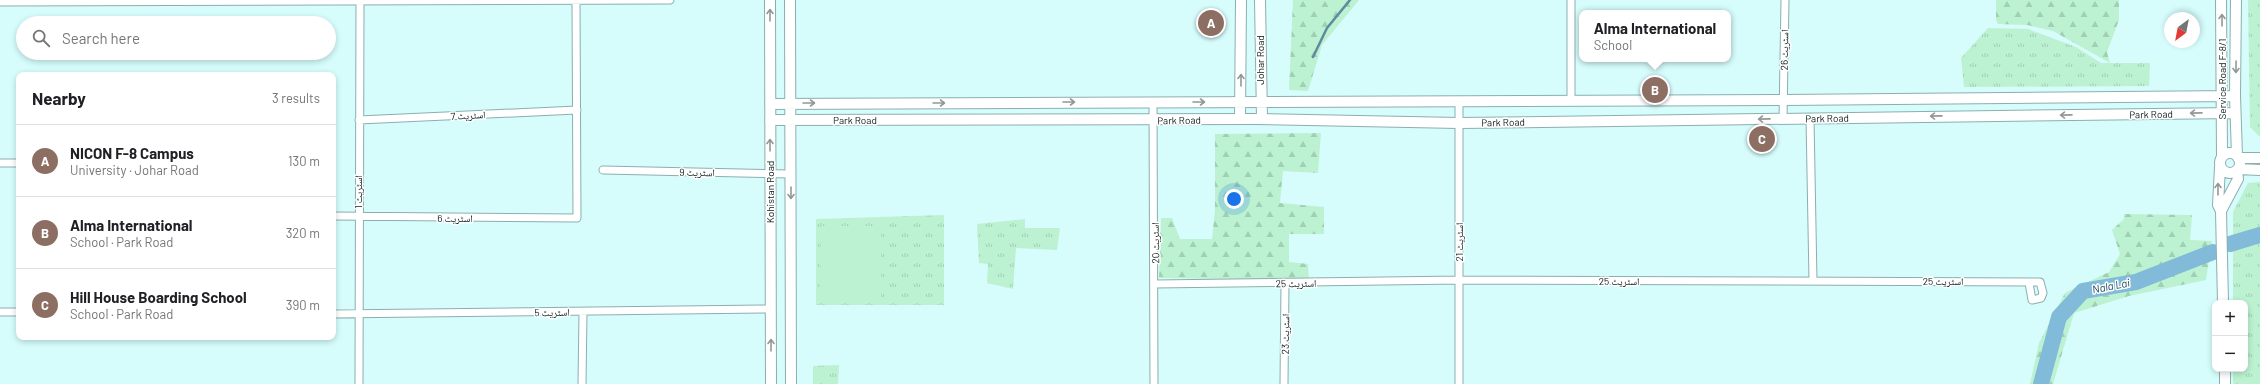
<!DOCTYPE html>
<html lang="en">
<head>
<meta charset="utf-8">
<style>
  body { margin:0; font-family:Barlow,"Noto Naskh Arabic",sans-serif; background:#f2f2f2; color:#202124 }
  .controls { position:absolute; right:12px; bottom:12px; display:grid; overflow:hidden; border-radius:8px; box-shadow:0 2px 6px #0003 }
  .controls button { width:36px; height:36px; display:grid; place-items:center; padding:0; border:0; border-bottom:1px solid #e0e0e0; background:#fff; color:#202124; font:20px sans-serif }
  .compass { position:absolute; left:2164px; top:12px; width:36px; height:36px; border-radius:50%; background:#fff; box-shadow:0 2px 6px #0003; rotate:212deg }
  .you { position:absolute; left:1234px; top:199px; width:14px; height:14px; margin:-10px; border:3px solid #fff; border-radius:50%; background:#1a73e8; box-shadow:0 0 0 6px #1a73e833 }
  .badge { display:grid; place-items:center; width:26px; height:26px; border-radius:50%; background:#2563eb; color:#fff; font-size:13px; font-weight:700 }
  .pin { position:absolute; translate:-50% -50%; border:2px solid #fff; box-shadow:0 1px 4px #0006 }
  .popup { position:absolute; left:1579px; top:10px; width:152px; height:52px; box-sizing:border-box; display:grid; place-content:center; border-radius:8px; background:#fff; filter:drop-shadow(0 1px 3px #0005); font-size:13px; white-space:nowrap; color:#757577 }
  .popup b { font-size:15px; color:#202124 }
  .popup::after { content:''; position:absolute; left:50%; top:100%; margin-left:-8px; border:8px solid transparent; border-top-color:#fff }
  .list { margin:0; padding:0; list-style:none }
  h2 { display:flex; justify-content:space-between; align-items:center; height:52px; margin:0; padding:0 16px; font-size:17px }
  h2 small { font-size:13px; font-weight:400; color:#757577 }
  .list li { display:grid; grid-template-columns:26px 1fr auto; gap:12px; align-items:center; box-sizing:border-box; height:72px; padding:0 16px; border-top:1px solid #e0e0e0 }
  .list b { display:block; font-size:15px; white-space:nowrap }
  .list p { margin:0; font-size:13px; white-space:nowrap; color:#757577 }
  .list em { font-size:13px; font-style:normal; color:#757577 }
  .icon { flex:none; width:22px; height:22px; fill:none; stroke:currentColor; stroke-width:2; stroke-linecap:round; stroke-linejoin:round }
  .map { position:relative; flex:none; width:2260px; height:384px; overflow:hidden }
  .search { position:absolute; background:#fff; box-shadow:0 2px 6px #0003; left:16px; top:16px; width:320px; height:44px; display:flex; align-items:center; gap:10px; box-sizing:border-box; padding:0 14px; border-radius:22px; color:#757577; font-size:15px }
  .panel { position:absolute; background:#fff; box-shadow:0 2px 6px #0003; left:16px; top:72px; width:320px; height:268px; border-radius:8px }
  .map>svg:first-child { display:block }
  .grass { fill:url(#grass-tufts) }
  .forest { fill:url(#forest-firs) }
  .garden { fill:#bcf2d1 }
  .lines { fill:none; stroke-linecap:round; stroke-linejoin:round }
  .stream { stroke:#5f8aa0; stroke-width:2.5 }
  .river { stroke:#82bad9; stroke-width:16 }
  .street-casing { stroke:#8bafaf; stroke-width:9 }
  .secondary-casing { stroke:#8bafaf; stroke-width:12 }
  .street { stroke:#fff; stroke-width:7 }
  .secondary { stroke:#fff; stroke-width:10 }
  .oneway { stroke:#929898 }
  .labels { text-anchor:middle; stroke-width:3; stroke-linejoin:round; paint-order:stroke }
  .street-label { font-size:10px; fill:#0d1b1b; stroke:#fff }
  .water-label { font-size:11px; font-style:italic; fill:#144259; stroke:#fff }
</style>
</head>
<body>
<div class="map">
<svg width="2260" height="384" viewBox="0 0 2260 384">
  <defs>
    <pattern id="grass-tufts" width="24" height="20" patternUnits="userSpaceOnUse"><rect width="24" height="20" fill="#bcf2d1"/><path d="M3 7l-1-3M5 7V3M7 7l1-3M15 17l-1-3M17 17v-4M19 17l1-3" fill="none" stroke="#a0cfb3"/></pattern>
    <pattern id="forest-firs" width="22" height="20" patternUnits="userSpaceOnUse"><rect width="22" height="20" fill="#bcf2d1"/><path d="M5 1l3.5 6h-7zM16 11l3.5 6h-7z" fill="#a0cfb3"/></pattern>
  </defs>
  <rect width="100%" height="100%" fill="#d6fcfc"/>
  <!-- grass -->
  <path class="grass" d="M2248,0h12v137l-10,-10z
    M1988,28l40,1 48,18 25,16h49l-1,23 -185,1 -3,-29z
    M2260,182v202h-27v-15h12v-66h-12v-91l15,-29z
    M944,215v90h-128v-86z
    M1025,219v9h35l-3,22 -41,-2 -3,41 -26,-6 1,-19 -9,-1 -2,-39z
    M839,365l-1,19h-25v-18z"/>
  <!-- forest -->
  <path class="forest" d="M1293,0h66l-37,45 -14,46 -19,-1z
    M1996,0h123v20l-12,32 3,11 -57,-32 -26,-6 -29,-1 -2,-4z
    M1321,133l-3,40 -35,-2 -3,32 44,4v27h-35v28l19,2 1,16 -150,-2 2,-60h11l8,21h32l3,-29v-76z
    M2124,214l68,1 -2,25 22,1 -6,39 -77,16 -55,17 -21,71h-23l9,-41 26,-50 44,-21 11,-18 -8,-24 12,-11z"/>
  <!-- garden -->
  <path class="garden" d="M821,226h60v77h-61z"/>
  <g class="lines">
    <!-- stream -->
    <path class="stream" d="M1313,57l14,-29 23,-28"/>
    <!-- river -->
    <path class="river" d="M2230,244l30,-9
      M2041,384l18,-67 24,-26 53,-9 77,-30"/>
    <defs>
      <path id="street" d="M0,2l670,-2
        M1459,101v283
        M1571,101v-101
        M1153,102l1,282
        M1783,118l2,-118
        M1810,118l3,163
        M359,120l218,-10
        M0,163h19
        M603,170l188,4
        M333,216l244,2 -1,-218
        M1155,284l304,-4 581,2 3,11 -2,5 -9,2 -3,-17
        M0,312h19
        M333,314l438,-5
        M359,384l1,-384
        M582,384l1,-72
        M1284,384l1,-101"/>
      <path id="secondary" d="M770,0l1,384
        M790,0l1,384
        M1260,0l2,119
        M2221,0l1,157
        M2236,0l-1,96 2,60
        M770,104l1013,-4 452,-4
        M1240,119l1,-119
        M770,120l483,-1 206,4 776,-10
        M2220 163a10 10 0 1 1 20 0a10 10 0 1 1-20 0Z
        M2238,158h22
        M2220,167l-2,38 3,6 2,92
        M2238,169l22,1
        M2221,211l17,-32 -1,-8
        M2225,369v15"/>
    </defs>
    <!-- street casing -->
    <use href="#street" class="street-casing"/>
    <!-- secondary casing -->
    <use href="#secondary" class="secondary-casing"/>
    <!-- street -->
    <use href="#street" class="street"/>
    <!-- secondary -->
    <use href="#secondary" class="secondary"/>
  </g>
  <!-- one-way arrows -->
  <defs><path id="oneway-shaft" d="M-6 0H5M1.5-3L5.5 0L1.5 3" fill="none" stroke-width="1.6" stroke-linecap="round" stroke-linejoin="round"/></defs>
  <g class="oneway">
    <use href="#oneway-shaft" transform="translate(770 15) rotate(-90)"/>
    <use href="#oneway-shaft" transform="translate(2222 20) rotate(-90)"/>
    <use href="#oneway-shaft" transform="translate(2236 67) rotate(91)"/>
    <use href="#oneway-shaft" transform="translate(1241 80) rotate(-90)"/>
    <use href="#oneway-shaft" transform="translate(1069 102)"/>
    <use href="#oneway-shaft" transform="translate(1199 102)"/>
    <use href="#oneway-shaft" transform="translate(809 103)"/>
    <use href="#oneway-shaft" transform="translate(939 103)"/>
    <use href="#oneway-shaft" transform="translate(2196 113) rotate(179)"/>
    <use href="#oneway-shaft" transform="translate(2066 115) rotate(179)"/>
    <use href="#oneway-shaft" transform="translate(1936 116) rotate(179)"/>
    <use href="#oneway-shaft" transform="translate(1764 119) rotate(179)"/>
    <use href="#oneway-shaft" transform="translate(770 145) rotate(-90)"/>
    <use href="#oneway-shaft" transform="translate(2218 189) rotate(-90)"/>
    <use href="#oneway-shaft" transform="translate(791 193) rotate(90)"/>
    <use href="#oneway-shaft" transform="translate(771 345) rotate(-90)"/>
  </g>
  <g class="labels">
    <!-- street labels -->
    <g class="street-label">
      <text transform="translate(1784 50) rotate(-89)" y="4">اسٹریٹ 26</text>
      <text transform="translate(1260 60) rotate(-90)" y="4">Johar Road</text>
      <text transform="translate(2222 79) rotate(-90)" y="4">Service Road F-8/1</text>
      <text transform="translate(2151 114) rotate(-1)" y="4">Park Road</text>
      <text transform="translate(468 115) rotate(-3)" y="4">اسٹریٹ 7</text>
      <text transform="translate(1827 118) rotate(-1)" y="4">Park Road</text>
      <text x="855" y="124">Park Road</text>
      <text transform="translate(1179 120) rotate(-1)" y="4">Park Road</text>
      <text transform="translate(1503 122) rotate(-1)" y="4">Park Road</text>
      <text transform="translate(697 172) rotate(1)" y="4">اسٹریٹ 9</text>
      <text transform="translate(358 192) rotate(-90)" y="4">اسٹریٹ 1</text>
      <text transform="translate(770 192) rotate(-90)" y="4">Kohistan Road</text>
      <text x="455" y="222">اسٹریٹ 6</text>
      <text transform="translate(1459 242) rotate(-90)" y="4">اسٹریٹ 21</text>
      <text transform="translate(1155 243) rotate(-91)" y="4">اسٹریٹ 20</text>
      <text x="1619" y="285">اسٹریٹ 25</text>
      <text x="1943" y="285">اسٹریٹ 25</text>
      <text transform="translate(1296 283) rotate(-1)" y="4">اسٹریٹ 25</text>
      <text transform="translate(552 312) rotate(-1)" y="4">اسٹریٹ 5</text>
      <text transform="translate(1285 334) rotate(-89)" y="4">اسٹریٹ 23</text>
    </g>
    <!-- water labels -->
    <g class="water-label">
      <text transform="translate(2111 286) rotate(-11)" y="4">Nala Lai</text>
    </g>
  </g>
</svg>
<div class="controls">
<button>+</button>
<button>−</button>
</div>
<svg class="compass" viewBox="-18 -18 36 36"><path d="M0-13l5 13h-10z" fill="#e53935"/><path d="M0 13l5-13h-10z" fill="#757577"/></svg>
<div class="you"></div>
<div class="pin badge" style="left:1211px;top:23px;background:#8d6e63">A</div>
<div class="pin badge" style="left:1655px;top:90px;background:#8d6e63">B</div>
<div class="popup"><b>Alma International</b>School</div>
<div class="pin badge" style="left:1762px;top:139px;background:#8d6e63">C</div>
<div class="search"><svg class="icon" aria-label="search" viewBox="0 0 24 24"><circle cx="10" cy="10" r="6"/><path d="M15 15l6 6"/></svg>Search here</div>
<section class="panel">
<h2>Nearby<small>3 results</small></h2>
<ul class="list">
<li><span class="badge" style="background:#8d6e63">A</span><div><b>NICON F-8 Campus</b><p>University · Johar Road</p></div><em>130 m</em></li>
<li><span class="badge" style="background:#8d6e63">B</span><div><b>Alma International</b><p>School · Park Road</p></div><em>320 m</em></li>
<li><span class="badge" style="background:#8d6e63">C</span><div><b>Hill House Boarding School</b><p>School · Park Road</p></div><em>390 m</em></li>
</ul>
</section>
</div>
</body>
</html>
